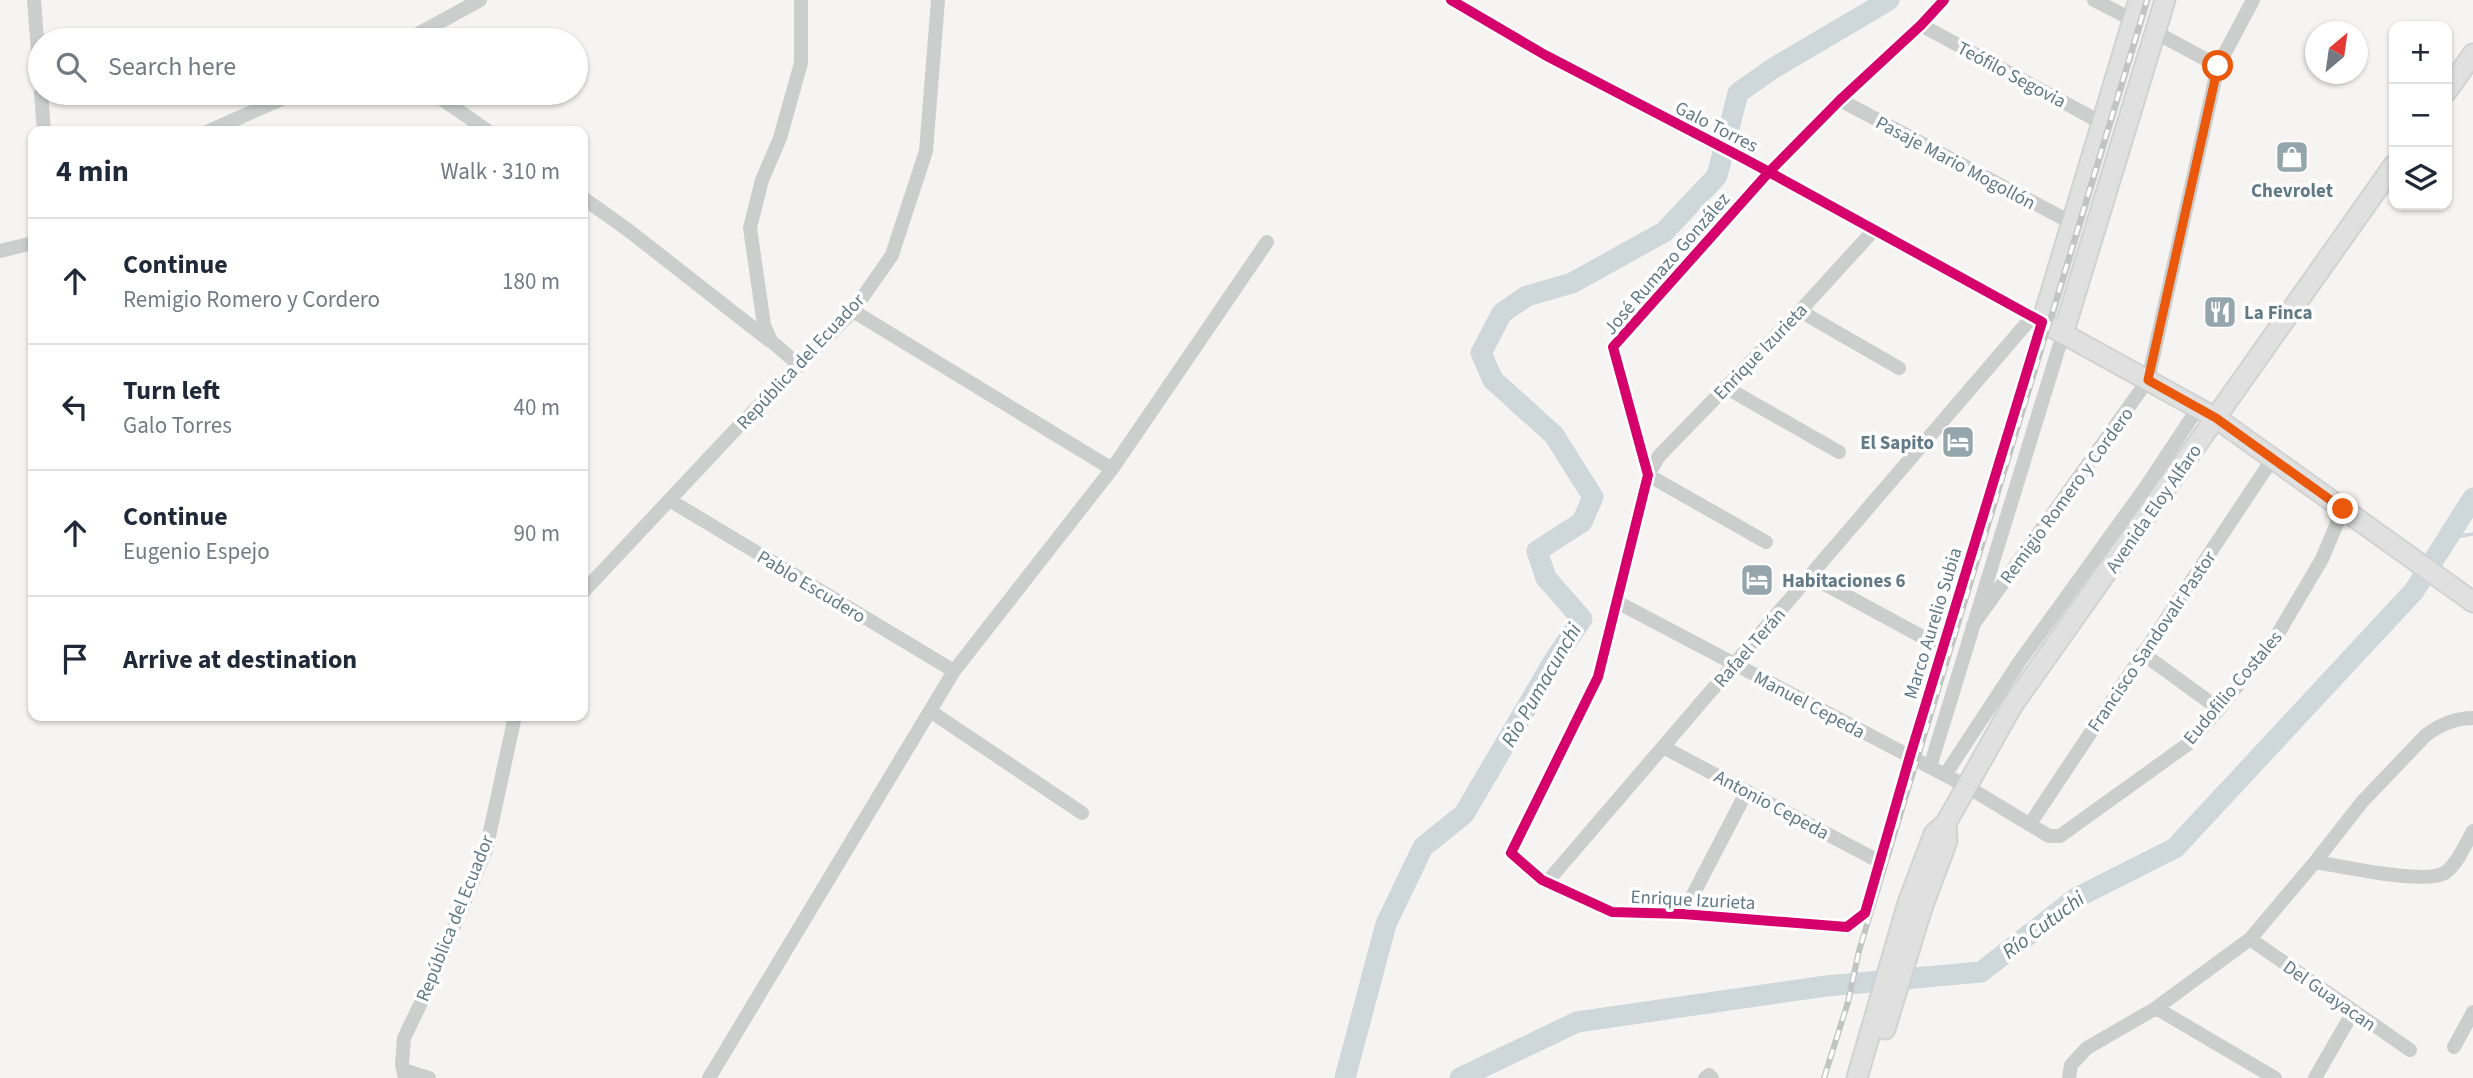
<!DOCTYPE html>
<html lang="en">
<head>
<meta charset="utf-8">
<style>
  body { margin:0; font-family:"Source Sans 3",sans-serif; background:#f6f6f7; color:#1f2937 }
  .controls { position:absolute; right:21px; top:21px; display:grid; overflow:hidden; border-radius:14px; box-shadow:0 2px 5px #0004 }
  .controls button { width:63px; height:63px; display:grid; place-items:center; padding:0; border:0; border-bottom:2px solid #e0e1e3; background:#fff; color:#1f2937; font:35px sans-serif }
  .compass { position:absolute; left:2305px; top:21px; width:63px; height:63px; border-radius:50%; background:#fff; box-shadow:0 2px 5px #0004; rotate:29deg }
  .stop { position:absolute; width:21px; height:21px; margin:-16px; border:5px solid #ea580c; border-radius:50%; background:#fff }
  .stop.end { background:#ea580c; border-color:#fff; box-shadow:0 2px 7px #0008 }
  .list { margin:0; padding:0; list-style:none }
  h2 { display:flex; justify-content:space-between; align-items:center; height:91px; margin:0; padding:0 28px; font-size:30px }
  h2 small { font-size:23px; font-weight:400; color:#747a83 }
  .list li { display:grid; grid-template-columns:46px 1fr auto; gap:21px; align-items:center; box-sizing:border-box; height:126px; padding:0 28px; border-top:2px solid #e0e1e3 }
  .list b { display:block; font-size:26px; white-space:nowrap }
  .list p { margin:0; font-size:23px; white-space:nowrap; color:#747a83 }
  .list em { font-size:23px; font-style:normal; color:#747a83 }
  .icon { flex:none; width:38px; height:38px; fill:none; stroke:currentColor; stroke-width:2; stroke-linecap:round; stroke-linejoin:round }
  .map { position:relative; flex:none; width:2473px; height:1078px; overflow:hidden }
  .search { position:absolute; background:#fff; box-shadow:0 2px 5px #0004; left:28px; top:28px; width:560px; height:77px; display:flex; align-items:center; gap:18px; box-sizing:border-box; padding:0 24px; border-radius:38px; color:#747a83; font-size:26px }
  .panel { position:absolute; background:#fff; box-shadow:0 2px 5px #0004; left:28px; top:126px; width:560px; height:595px; border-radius:14px }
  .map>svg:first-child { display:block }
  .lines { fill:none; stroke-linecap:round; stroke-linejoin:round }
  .stream { stroke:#ced7da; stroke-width:3.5 }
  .river { stroke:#ced7da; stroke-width:21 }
  .major-casing { stroke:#d1d2d2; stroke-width:23 }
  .minor { stroke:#cccece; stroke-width:14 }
  .major { stroke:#e0e0e1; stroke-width:19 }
  .rail-casing { stroke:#c2c4c4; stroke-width:6 }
  .rail { stroke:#fff; stroke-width:3.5; stroke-dasharray:10; stroke-linecap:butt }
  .cycleway-casing { stroke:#fff; stroke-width:15 }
  .cycleway { stroke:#d6006c; stroke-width:10 }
  .route { stroke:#ea580c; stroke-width:9 }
  .labels { text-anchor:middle; stroke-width:7; stroke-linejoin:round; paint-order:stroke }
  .street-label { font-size:19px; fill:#617a86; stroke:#fff }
  .poi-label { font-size:19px; font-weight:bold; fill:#617a86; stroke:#fff; text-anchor:start }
  .water-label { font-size:21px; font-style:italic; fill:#58767c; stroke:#fff }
</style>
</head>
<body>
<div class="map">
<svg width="2473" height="1078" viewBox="0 0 2473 1078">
  <rect width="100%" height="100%" fill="#f5f4f2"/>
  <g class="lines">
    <!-- stream -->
    <path class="stream" d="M2447,538l26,-4"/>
    <!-- river -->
    <path class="river" d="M1345,1078l41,-154 37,-77 41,-33 91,-155 27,-40 -36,-41 -9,-27 45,-29 11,-25 -39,-62 -61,-55 -12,-27 21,-40 25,-17 45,-13 92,-51 53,-56 21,-83 34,-24 117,-69
      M1460,1078l117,-56 249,-36 155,-14 95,-74 99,-50 239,-257 59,-93"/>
    <defs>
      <path id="major" d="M2139,0l-97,322 174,96 257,184
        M2447,91l26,-37
        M2063,334l102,-334
        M1885,1029l37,-121 25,-67 -1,-18
        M1857,1078l51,-175 26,-69 12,-11 66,-117 382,-541"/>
    </defs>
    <!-- major casing -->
    <use href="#major" class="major-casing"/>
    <!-- minor -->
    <path class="minor" d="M34,0l6,78
      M1451,0l94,55 196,102 28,15 273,150 -132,434 -45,157 -18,14 -164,-13 -71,-2 -70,-32 -31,-27 87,-176 50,-202 -35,-128 156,-175 71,-72 81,-75 23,-25
      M2094,0l39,20
      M1921,25l181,98
      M2155,32l63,34
      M407,40l73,-40
      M41,93l3,38
      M433,93l55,38
      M1840,100l232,123
      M209,131l86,-38
      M583,198l45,32 142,111
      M0,251l33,-8
      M853,311l259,158
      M1800,311l99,57
      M799,365l-28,-24 -7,-16 -14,-97 12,-48 18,-42 21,-75v-63
      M1725,387l114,65
      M1648,475l11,-19 141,-145 74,-81
      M1648,475l118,67
      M671,501l283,170
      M1810,576l133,72
      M583,592l154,-164 116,-117 39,-56 34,-104 12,-151
      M1617,602l349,184 83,50h11l128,-92 31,-35 57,-72 46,-78 21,-50
      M1973,625l175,-245 70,-314 35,-66
      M2142,653l77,56
      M930,711l152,102
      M1663,747l217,115
      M1930,767l133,-433
      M1945,775l75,-114 125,-173 53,-80
      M2030,824l243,-366
      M2315,862c26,4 112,24 131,10 12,-9 20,-29 27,-41
      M1547,882l485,-565
      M1683,914l64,-123
      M2250,939l160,111
      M2156,1008l119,70
      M2454,1047l19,-35
      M403,1070l26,8
      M405,1078l-3,-14 2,-26 27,-56 55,-132 29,-134
      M709,1078l245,-407 158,-202 155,-227
      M1705,1078l4,-3 3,3
      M2069,1078l2,-13 16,-17 69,-40 94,-69 65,-77 47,-60 63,-66c14,-11 30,-18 48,-18
      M2315,1078l38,-66"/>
    <!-- major -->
    <use href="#major" class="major"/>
    <defs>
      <path id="rail" d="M1824,1078l24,-76 11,-51 288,-951"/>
    </defs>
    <!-- rail casing -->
    <use href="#rail" class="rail-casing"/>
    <!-- rail -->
    <use href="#rail" class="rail"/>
    <defs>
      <path id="cycleway" d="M1451,0l94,55 196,102 28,15 273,150 -132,434 -45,157 -18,14 -164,-13 -71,-2 -70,-32 -31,-27 87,-176 50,-202 -35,-128 156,-175 71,-72 81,-75 23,-25"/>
    </defs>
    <!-- cycleway casing -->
    <use href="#cycleway" class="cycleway-casing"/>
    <!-- cycleway -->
    <use href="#cycleway" class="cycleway"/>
  </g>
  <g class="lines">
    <!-- route -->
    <path class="route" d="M2218,66l-70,314 68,38 127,91"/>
  </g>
  <!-- icons -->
  <defs>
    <symbol id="shop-square" viewBox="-11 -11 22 22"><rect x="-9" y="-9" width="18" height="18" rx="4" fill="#95a5ac" stroke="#fff"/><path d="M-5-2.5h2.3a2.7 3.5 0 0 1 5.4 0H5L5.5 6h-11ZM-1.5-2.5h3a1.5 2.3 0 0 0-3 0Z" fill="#fff"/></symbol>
    <symbol id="restaurant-square" viewBox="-11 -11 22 22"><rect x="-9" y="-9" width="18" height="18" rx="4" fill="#95a5ac" stroke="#fff"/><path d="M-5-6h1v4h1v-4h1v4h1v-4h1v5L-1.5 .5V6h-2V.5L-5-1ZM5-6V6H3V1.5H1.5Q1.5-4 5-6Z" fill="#fff"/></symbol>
    <symbol id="hotel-square" viewBox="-11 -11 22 22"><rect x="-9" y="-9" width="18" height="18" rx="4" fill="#95a5ac" stroke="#fff"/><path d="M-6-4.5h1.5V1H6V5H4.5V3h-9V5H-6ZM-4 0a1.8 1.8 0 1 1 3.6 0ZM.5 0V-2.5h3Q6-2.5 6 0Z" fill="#fff"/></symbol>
  </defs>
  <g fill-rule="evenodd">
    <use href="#shop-square" x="2273" y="138" width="38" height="38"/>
    <use href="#restaurant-square" x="2201" y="293" width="38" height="38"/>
    <use href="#hotel-square" x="1939" y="423" width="38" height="38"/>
    <use href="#hotel-square" x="1738" y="561" width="38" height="38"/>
  </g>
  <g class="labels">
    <!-- street labels -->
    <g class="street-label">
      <text transform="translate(2012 74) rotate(28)" y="7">Teófilo Segovia</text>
      <text transform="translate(1717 126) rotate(27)" y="7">Galo Torres</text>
      <text transform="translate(1956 162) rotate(28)" y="7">Pasaje Mario Mogollón</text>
      <text transform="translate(1666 263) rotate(-49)" y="7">José Rumazo González</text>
      <text transform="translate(1760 351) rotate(-46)" y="7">Enrique Izurieta</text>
      <text transform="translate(800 361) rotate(-47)" y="7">República del Ecuador</text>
      <text transform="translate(2066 495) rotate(-54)" y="7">Remigio Romero y Cordero</text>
      <text transform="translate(2153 508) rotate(-55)" y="7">Avenida Eloy Alfaro</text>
      <text transform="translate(812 586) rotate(31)" y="7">Pablo Escudero</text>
      <text transform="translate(1932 623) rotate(-73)" y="7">Marco Aurelio Subia</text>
      <text transform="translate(2151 641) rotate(-56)" y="7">Francisco Sandovalr Pastor</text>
      <text transform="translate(1749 647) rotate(-49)" y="7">Rafael Terán</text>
      <text transform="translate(2232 687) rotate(-50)" y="7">Eudofilio Costales</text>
      <text transform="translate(1810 704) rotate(28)" y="7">Manuel Cepeda</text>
      <text transform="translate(1772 804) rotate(28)" y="7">Antonio Cepeda</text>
      <text transform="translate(1693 899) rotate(3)" y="7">Enrique Izurieta</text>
      <text transform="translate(454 918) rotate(-68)" y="7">República del Ecuador</text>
      <text transform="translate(2330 995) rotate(35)" y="7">Del Guayacan</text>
    </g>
    <!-- poi labels -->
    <g class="poi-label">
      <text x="2292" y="197" text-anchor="middle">Chevrolet</text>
      <text x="2244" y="319">La Finca</text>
      <text x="1934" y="449" text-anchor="end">El Sapito</text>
      <text x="1782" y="587">Habitaciones 6</text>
    </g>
    <!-- water labels -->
    <g class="water-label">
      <text transform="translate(1541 685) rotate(-60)" y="7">Rio Pumacunchi</text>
      <text transform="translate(2043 925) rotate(-37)" y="7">Río Cutuchi</text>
    </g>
  </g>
</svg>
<div class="controls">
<button>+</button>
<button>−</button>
<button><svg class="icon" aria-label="layers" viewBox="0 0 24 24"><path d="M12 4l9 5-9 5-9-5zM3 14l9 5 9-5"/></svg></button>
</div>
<svg class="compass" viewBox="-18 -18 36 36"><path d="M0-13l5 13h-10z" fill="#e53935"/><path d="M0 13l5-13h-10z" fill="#747a83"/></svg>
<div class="stop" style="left:2218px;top:66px"></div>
<div class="stop end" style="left:2343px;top:509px"></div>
<div class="search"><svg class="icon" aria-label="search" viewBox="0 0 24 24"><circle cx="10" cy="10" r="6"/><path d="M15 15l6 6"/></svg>Search here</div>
<section class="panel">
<h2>4 min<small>Walk · 310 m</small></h2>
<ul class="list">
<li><svg class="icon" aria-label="ahead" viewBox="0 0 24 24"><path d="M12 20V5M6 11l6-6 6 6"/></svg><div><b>Continue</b><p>Remigio Romero y Cordero</p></div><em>180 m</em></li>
<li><svg class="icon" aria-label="left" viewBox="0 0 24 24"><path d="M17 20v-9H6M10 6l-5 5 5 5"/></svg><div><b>Turn left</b><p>Galo Torres</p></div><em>40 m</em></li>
<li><svg class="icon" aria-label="ahead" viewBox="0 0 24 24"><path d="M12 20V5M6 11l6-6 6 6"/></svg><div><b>Continue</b><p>Eugenio Espejo</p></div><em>90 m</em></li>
<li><svg class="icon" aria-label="arrive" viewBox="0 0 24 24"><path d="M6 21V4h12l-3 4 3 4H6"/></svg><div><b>Arrive at destination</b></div></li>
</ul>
</section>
</div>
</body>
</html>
